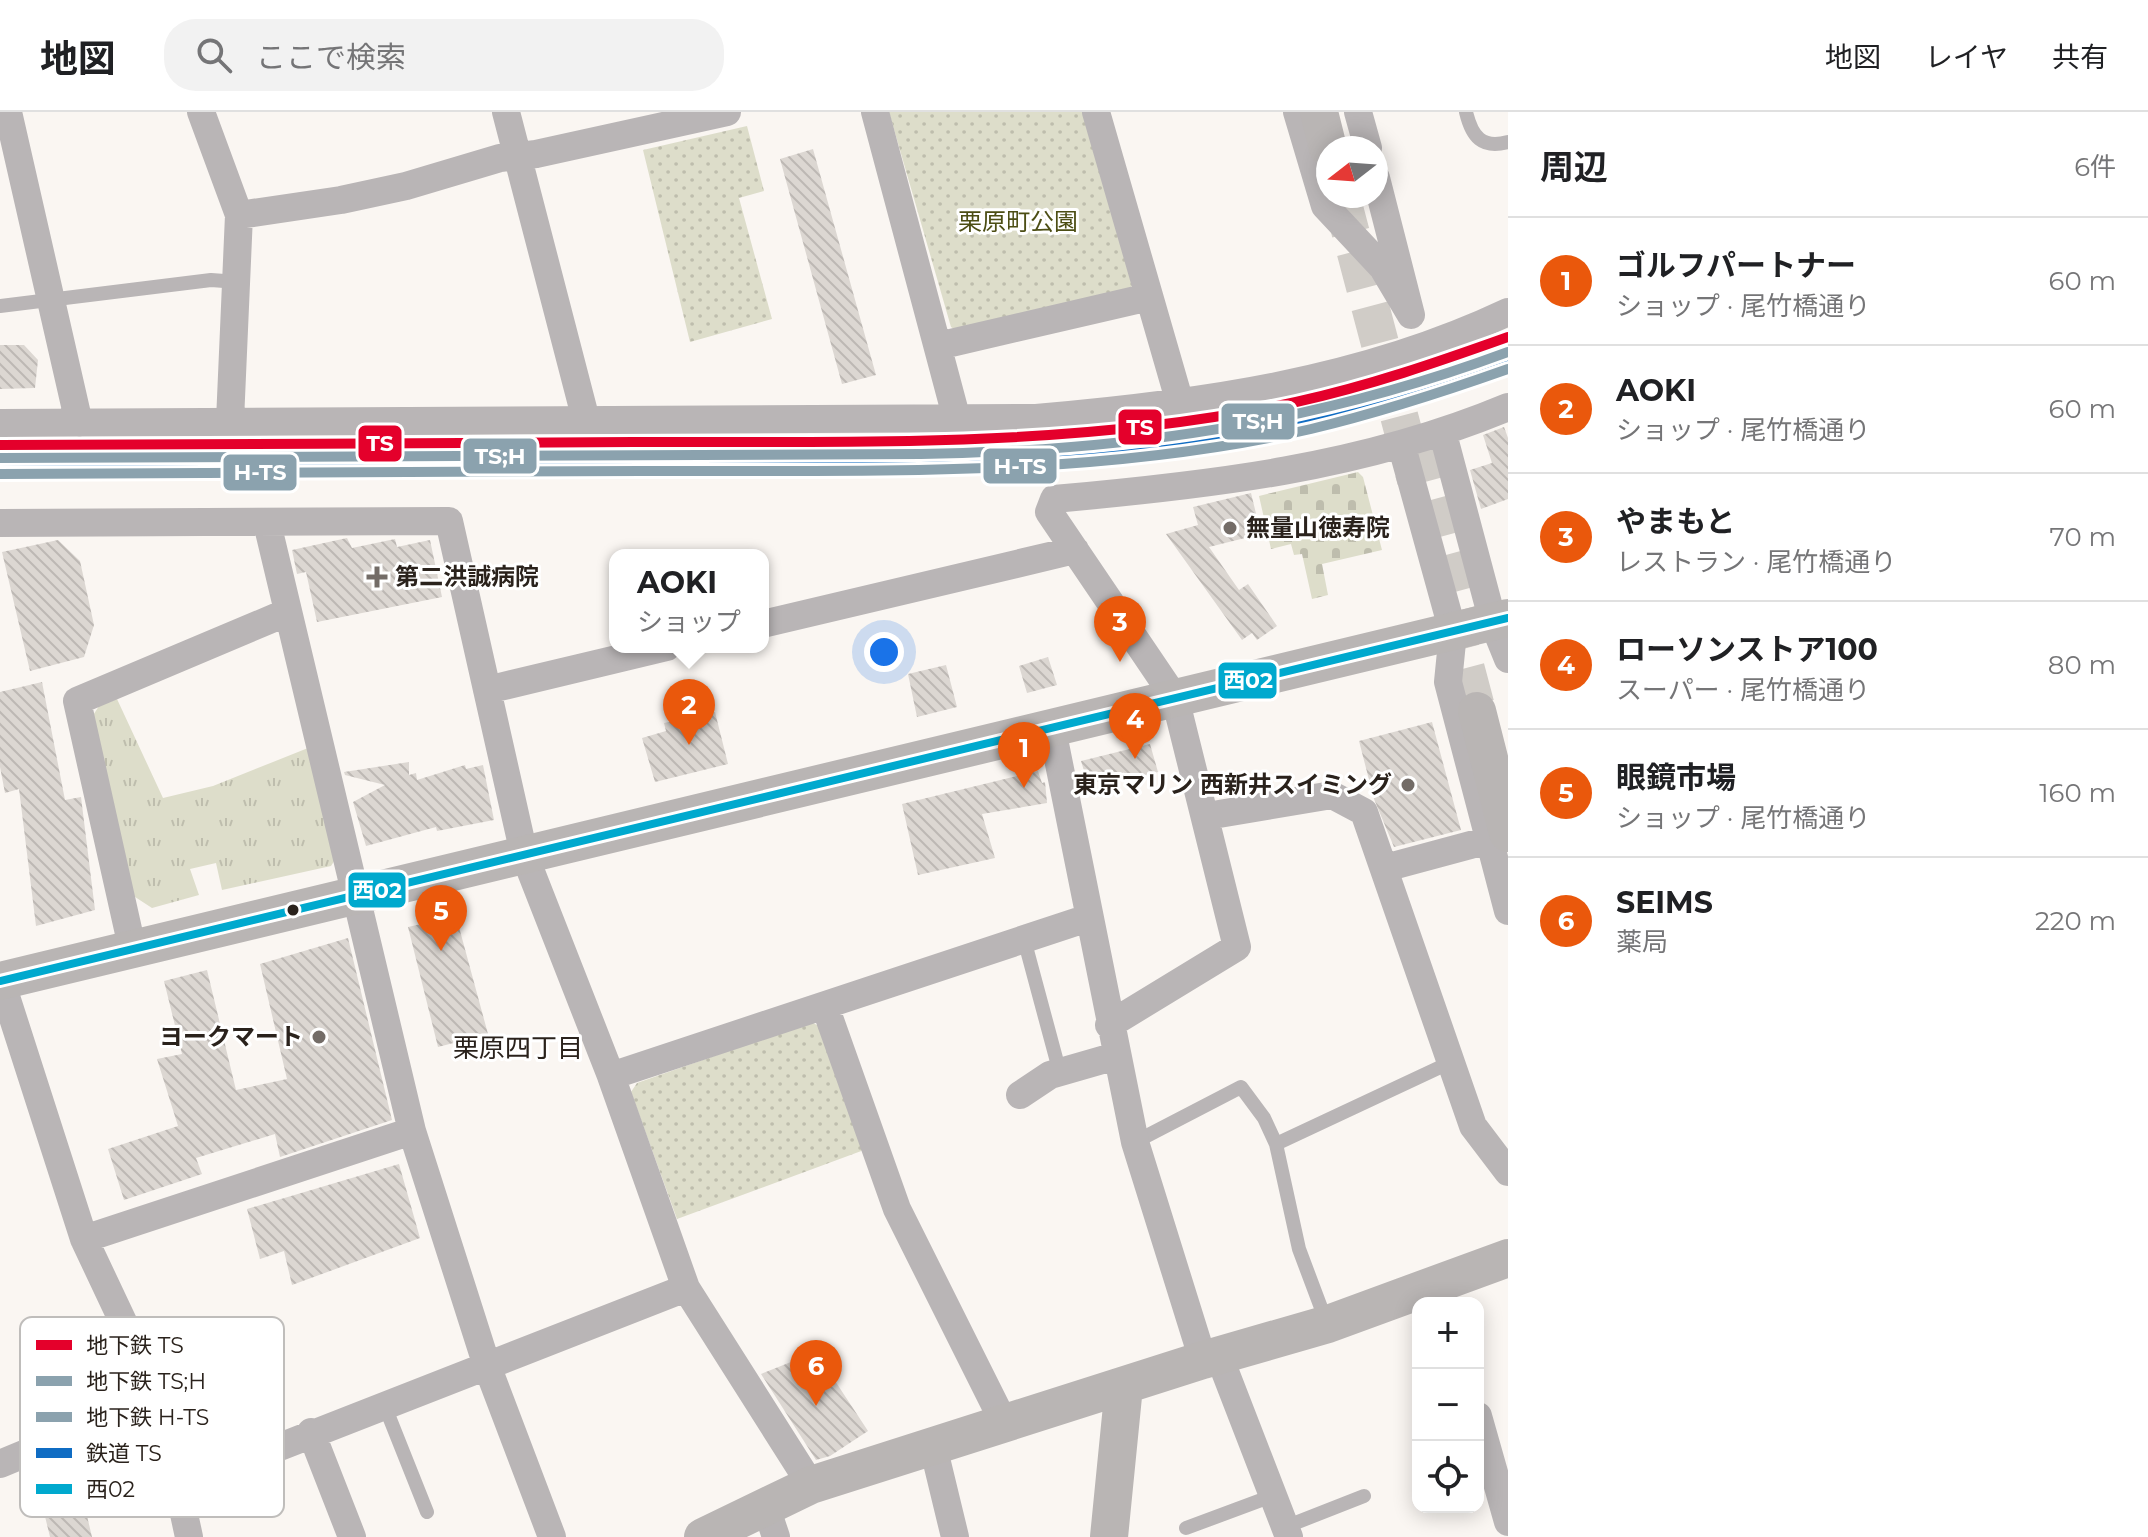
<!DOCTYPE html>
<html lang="ja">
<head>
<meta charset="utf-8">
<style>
  body { margin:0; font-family:Montserrat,"Noto Sans JP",sans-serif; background:#f2f2f2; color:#202124 }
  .controls { position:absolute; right:24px; bottom:24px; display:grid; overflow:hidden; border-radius:16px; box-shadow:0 4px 20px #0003 }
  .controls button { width:72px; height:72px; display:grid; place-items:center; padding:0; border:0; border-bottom:2px solid #e0e0e0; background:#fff; color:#202124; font:40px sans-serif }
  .compass { position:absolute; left:1316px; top:24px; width:72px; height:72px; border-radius:50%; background:#fff; box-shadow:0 4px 20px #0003; rotate:253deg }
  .you { position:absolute; left:884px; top:540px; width:28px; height:28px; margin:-20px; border:6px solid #fff; border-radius:50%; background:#1a73e8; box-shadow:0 0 0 12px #1a73e833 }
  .badge { display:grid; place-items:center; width:52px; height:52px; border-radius:50%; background:#ea580c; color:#fff; font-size:26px; font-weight:700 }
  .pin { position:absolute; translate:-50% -66px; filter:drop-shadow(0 2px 4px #0008) }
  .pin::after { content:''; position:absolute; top:42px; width:28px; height:24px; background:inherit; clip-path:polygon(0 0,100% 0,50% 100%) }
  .popup { position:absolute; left:609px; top:437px; width:160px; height:104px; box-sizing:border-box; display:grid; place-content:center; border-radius:16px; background:#fff; filter:drop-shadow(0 2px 6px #0005); font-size:26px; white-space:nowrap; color:#757577 }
  .popup b { font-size:30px; color:#202124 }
  .popup::after { content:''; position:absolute; left:50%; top:100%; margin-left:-16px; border:16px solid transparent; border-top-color:#fff }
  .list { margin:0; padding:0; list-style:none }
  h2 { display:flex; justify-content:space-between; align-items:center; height:104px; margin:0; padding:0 32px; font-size:34px }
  h2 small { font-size:26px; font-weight:400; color:#757577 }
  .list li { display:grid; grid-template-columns:52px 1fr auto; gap:24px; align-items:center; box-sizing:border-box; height:128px; padding:0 32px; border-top:2px solid #e0e0e0 }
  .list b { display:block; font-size:30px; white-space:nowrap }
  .list p { margin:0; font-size:26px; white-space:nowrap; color:#757577 }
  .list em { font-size:26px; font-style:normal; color:#757577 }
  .icon { flex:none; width:44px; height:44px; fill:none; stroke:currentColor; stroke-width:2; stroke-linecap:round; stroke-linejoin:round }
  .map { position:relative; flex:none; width:1508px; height:1425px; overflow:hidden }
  header { display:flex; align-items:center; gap:48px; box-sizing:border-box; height:112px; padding:0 40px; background:#fff; border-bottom:2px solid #e0e0e0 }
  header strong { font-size:38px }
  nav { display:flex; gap:44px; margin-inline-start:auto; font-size:28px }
  .search { width:560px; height:72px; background:#f2f2f2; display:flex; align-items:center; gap:20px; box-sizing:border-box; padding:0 28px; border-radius:32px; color:#757577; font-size:30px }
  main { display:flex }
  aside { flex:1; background:#fff }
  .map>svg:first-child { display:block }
  .grass { fill:url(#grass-tufts) }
  .cemetery { fill:url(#cemetery-stones) }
  .park { fill:url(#park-dots) }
  .building { fill:url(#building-back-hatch) }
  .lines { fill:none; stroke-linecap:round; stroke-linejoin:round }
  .secondary-tunnel { stroke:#d0ccc7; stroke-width:38; stroke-dasharray:38 19; stroke-linecap:butt }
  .lane { stroke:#b9b5b6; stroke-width:14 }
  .street { stroke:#b9b5b6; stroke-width:28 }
  .secondary { stroke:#b9b5b4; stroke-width:38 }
  .bus-1-casing { stroke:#fff; stroke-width:14 }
  .bus-1 { stroke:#00a9ce; stroke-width:8 }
  .rail-1-casing { stroke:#fff; stroke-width:16 }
  .rail-1 { stroke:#0f6cc3; stroke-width:10 }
  .metro-1-casing { stroke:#fff; stroke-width:16 }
  .metro-2-casing { stroke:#fff; stroke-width:16 }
  .metro-3-casing { stroke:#fff; stroke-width:16 }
  .metro-1 { stroke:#e4002b; stroke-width:10 }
  .metro-2 { stroke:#8ba2ae; stroke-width:10 }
  .metro-3 { stroke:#8ba2ae; stroke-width:10 }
  .poi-dot { fill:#736c67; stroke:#fff; stroke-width:3 }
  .bus-dot { fill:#2a221c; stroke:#fff; stroke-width:3 }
  .labels { text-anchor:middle; stroke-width:6; stroke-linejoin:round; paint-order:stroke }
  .park-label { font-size:24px; fill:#4c4e14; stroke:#fff }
  .poi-label { font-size:24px; font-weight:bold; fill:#2a221c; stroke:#fff; text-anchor:start }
  .neighbourhood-label { font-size:26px; fill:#2a221c; stroke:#fff }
  .key { fill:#fff; stroke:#bfbdbb; stroke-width:2 }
  .key-label { font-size:22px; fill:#2a221c }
  .line-badge { stroke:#fff; stroke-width:3 }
  .badge-label { font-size:22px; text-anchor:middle; font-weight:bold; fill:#fff }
</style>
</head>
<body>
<header>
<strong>地図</strong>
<div class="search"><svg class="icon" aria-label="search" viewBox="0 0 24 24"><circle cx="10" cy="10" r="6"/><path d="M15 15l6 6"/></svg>ここで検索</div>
<nav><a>地図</a><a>レイヤ</a><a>共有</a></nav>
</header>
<main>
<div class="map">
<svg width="1508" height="1425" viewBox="0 0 1508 1425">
  <defs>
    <pattern id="grass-tufts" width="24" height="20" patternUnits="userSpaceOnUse" patternTransform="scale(2)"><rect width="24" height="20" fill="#ddddca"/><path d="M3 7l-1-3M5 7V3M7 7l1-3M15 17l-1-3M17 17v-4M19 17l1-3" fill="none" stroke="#bebdad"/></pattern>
    <pattern id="cemetery-stones" width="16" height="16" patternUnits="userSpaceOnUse" patternTransform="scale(2)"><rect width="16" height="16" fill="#ddddca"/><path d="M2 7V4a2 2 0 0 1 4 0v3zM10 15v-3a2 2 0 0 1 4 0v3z" fill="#bebdad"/></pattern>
    <pattern id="park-dots" width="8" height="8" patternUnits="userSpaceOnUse" patternTransform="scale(2)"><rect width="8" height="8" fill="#ddddca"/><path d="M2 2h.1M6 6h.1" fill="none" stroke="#bebdad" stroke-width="1.8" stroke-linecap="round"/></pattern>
    <pattern id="building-back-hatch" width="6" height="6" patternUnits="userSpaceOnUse" patternTransform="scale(2)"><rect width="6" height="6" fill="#dcd7d2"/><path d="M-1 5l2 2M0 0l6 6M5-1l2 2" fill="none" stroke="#bdb8b4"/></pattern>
  </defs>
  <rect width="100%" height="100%" fill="#faf6f2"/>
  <!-- grass -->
  <path class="grass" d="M117,587l46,99 50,-12 100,-40 29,103 -11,17 -109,24 -6,-27 -26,6 9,26 -47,13 -20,-13 -42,-175 9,-14z"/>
  <!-- cemetery -->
  <path class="cemetery" d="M1358,360l5,5 19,73 -60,14 6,31 -16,4 -10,-45 -8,1 -3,-11 -20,5 -12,-53z"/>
  <!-- park -->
  <path class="park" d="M889,0h195l50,171 -7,10 -167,40 -9,-6z
    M747,14l17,65 -25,7 33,121 -82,23 -47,-192z
    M811,910l10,5 43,123 -187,69 -46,-127 6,-9z"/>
  <!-- building -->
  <path class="building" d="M813,37l63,226 -34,9 -62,-225z
    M0,233h24l14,15 -3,28 -35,1z
    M1504,315l4,11v61l-27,10 -11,-39 22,-7 -9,-28z
    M1251,381l10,41 -52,13 30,43 9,-6 29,42 -20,14 -5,-7 -10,7 -76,-106 32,-9 -5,-18z
    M347,426l5,10 43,-9 2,8 33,-7 12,57 -125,25 -11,-50 -9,2 -5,-24z
    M58,428l22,21 14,64 -10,32 -54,14 -28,-119z
    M1048,545l9,28 -30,8 -8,-27z
    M946,553l11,42 -40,10 -9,-43z
    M42,570l23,118 16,-3 14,113 -59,16 -17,-137 -14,4 -5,-26v-75z
    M715,600l13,52 -73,18 -13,-44 24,-7 -2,-8z
    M1432,610l29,108 -67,17 -20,-48 -15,-58z
    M1150,632l8,28 -26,6 -1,-5 -43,11 -7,-23z
    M409,650v13l7,-2 1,7 48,-15 1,4 17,-4 11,55 -57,11 -1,-4 -70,19 -13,-44 32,-17 -40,-10 -1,-3z
    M1038,659l4,12 3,-1 2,21 -65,11 13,44 -77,17 -16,-71z
    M456,804l32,118 -50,13 -30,-120z
    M348,826l44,182 -112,37 -5,-23 -79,24 6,16 -78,26 -16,-51 70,-23 -21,-67 25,-5 -18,-73 43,-11 29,120 51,-11 -27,-115z
    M399,1052l21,74 -128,47 -8,-34 -24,8 -13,-50z
    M816,1240l52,79 -38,25 -14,4 -55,-86z
    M147,1310l7,33 -35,8 -6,-27z
    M75,1353l17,72h-42l-15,-62z"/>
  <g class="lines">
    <!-- secondary-tunnel -->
    <path class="secondary-tunnel" d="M1341,84l75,284
      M1427,330l54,199
      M1451,501l26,98"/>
    <!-- lane -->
    <path class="lane" d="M1466,0c6,25 16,37 42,30
      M0,194l211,-26 27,2
      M1024,827l36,134
      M1135,1030l106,-55 23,31 12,26
      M1326,1209l-27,-72 -23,-105 173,-81
      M384,1292l43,108
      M1285,1415l79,-31
      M1186,1416l86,-32"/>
    <!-- street -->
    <path class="street" d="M8,0l71,311
      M201,0l38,103 -9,206
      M506,0l80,308
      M875,0l81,304
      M1096,0l84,291
      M1297,0l28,94 58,62 28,47 -35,-137
      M1358,0l10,36
      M239,103l102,-15 65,-14 94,-28 36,-4 191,-42
      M938,234l211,-49
      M0,311l1036,-5c162,-14 324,-36 472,-106
      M1443,322l50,188 15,37
      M1402,335l51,185 -5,50 60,229
      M0,411l449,-2 75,333 87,222 75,212 125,197
      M267,411l145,608 74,232 66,174
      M763,512l312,-74
      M487,578l180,-43
      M1052,617l83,413 68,218
      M1207,704l125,-21 32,17 109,314 35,46
      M1385,756l104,-28
      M132,835l-55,-246 211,-89
      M1,869l83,258 75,159 30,139
      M825,894l72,203 107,214
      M1109,913l128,-78 -62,-249 -126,-186 5,-13c156,-14 308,-31 454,-92
      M611,964l477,-158
      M1020,983l30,-20 66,-19
      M84,1127l328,-108
      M1219,1244l70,181
      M1478,1304l30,106
      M311,1320l41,105
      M933,1334l22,91
      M0,1352l159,-66
      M180,1374l506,-198
      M766,1395l10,30"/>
    <!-- secondary -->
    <path class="secondary" d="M1319,0l9,36
      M1477,599l31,122
      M0,869l1508,-363
      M703,1425l108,-52 392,-125 125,-36 180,-66
      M1109,1425l15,-151"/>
    <defs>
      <path id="bus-1" d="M0,869l1508,-363"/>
    </defs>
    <!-- bus-1 casing -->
    <use href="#bus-1" class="bus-1-casing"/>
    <!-- bus-1 -->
    <use href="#bus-1" class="bus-1"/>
    <defs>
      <path id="rail-1" d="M0,358l921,-4c206,-3 393,-30 587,-101"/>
    </defs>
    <!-- rail-1 casing -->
    <use href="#rail-1" class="rail-1-casing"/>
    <!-- rail-1 -->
    <use href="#rail-1" class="rail-1"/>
    <defs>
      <path id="metro-1" d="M0,333c211,0 423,-2 634,-3 221,-1 445,7 662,-40 73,-16 142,-40 212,-65"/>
      <path id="metro-2" d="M0,346l921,-4c206,-3 393,-30 587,-102"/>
      <path id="metro-3" d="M0,362c214,-2 428,-2 641,-3 222,-1 452,8 670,-42 67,-16 132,-37 197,-60"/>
    </defs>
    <!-- metro-1 casing -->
    <use href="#metro-1" class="metro-1-casing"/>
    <!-- metro-2 casing -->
    <use href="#metro-2" class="metro-2-casing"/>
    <!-- metro-3 casing -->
    <use href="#metro-3" class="metro-3-casing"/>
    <!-- metro-1 -->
    <use href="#metro-1" class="metro-1"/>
    <!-- metro-2 -->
    <use href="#metro-2" class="metro-2"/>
    <!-- metro-3 -->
    <use href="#metro-3" class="metro-3"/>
  </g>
  <!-- markers -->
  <g class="poi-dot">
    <circle cx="1230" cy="416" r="8"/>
    <path d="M373 453h8v8h8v8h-8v8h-8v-8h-8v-8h8z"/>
    <circle cx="1408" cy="673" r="8"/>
    <circle cx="319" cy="925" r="8"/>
  </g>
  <circle class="bus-dot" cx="293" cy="798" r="7"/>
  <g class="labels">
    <!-- park labels -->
    <g class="park-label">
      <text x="1018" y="118">栗原町公園</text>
    </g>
    <!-- poi labels -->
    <g class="poi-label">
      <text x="1246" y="424">無量山徳寿院</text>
      <text x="395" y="473">第二洪誠病院</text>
      <text x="1392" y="681" text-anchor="end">東京マリン 西新井スイミング</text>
      <text x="303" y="933" text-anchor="end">ヨークマート</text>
    </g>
    <!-- neighbourhood labels -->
    <g class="neighbourhood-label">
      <text x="518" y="945">栗原四丁目</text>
    </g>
  </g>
  <!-- legend -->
  <rect x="20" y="1205" width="264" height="200" rx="12" class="key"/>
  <rect x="36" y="1228" width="36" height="10" fill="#e4002b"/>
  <rect x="36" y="1264" width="36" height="10" fill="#8ba2ae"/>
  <rect x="36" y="1300" width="36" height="10" fill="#8ba2ae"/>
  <rect x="36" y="1336" width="36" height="10" fill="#0f6cc3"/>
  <rect x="36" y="1372" width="36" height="10" fill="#00a9ce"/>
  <g class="key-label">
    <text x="86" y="1241">地下鉄 TS</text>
    <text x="86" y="1277">地下鉄 TS;H</text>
    <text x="86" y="1313">地下鉄 H-TS</text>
    <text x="86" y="1349">鉄道 TS</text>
    <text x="86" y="1385">西02</text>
  </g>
  <g class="line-badge">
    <rect x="1220" y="290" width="76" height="39" rx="8" fill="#8ba2ae"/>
    <rect x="1117" y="296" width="46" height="38" rx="8" fill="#e4002b"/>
    <rect x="357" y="312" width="46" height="39" rx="8" fill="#e4002b"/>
    <rect x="462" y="325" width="76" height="38" rx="8" fill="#8ba2ae"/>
    <rect x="982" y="335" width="76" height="38" rx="8" fill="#8ba2ae"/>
    <rect x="222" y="341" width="76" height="39" rx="8" fill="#8ba2ae"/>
    <rect x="1217" y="549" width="61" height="39" rx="8" fill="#00a9ce"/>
    <rect x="347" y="759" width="60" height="38" rx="8" fill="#00a9ce"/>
  </g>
  <g class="badge-label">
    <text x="1258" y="317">TS;H</text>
    <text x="1140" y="323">TS</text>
    <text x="380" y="339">TS</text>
    <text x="500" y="352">TS;H</text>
    <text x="1020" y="362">H-TS</text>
    <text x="260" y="368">H-TS</text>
    <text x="1248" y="576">西02</text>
    <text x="377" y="786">西02</text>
  </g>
</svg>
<div class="controls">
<button>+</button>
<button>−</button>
<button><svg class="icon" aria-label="locate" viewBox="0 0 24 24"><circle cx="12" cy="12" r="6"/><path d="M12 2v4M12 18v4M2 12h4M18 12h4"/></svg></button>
</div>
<svg class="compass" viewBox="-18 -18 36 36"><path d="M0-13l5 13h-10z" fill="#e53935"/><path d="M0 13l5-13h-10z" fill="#757577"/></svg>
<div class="you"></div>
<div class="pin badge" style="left:1024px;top:676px">1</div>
<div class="pin badge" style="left:689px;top:633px">2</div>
<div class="popup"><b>AOKI</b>ショップ</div>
<div class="pin badge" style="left:1120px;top:550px">3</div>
<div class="pin badge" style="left:1135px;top:647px">4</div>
<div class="pin badge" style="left:441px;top:839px">5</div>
<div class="pin badge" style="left:816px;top:1294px">6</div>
</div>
<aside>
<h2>周辺<small>6件</small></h2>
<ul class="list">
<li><span class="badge">1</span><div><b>ゴルフパートナー</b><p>ショップ · 尾竹橋通り</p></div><em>60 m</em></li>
<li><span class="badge">2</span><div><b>AOKI</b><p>ショップ · 尾竹橋通り</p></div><em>60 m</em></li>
<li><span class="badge">3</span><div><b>やまもと</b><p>レストラン · 尾竹橋通り</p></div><em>70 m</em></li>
<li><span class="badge">4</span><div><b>ローソンストア100</b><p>スーパー · 尾竹橋通り</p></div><em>80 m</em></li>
<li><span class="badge">5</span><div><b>眼鏡市場</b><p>ショップ · 尾竹橋通り</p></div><em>160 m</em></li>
<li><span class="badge">6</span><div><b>SEIMS</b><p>薬局</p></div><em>220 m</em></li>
</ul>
</aside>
</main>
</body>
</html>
